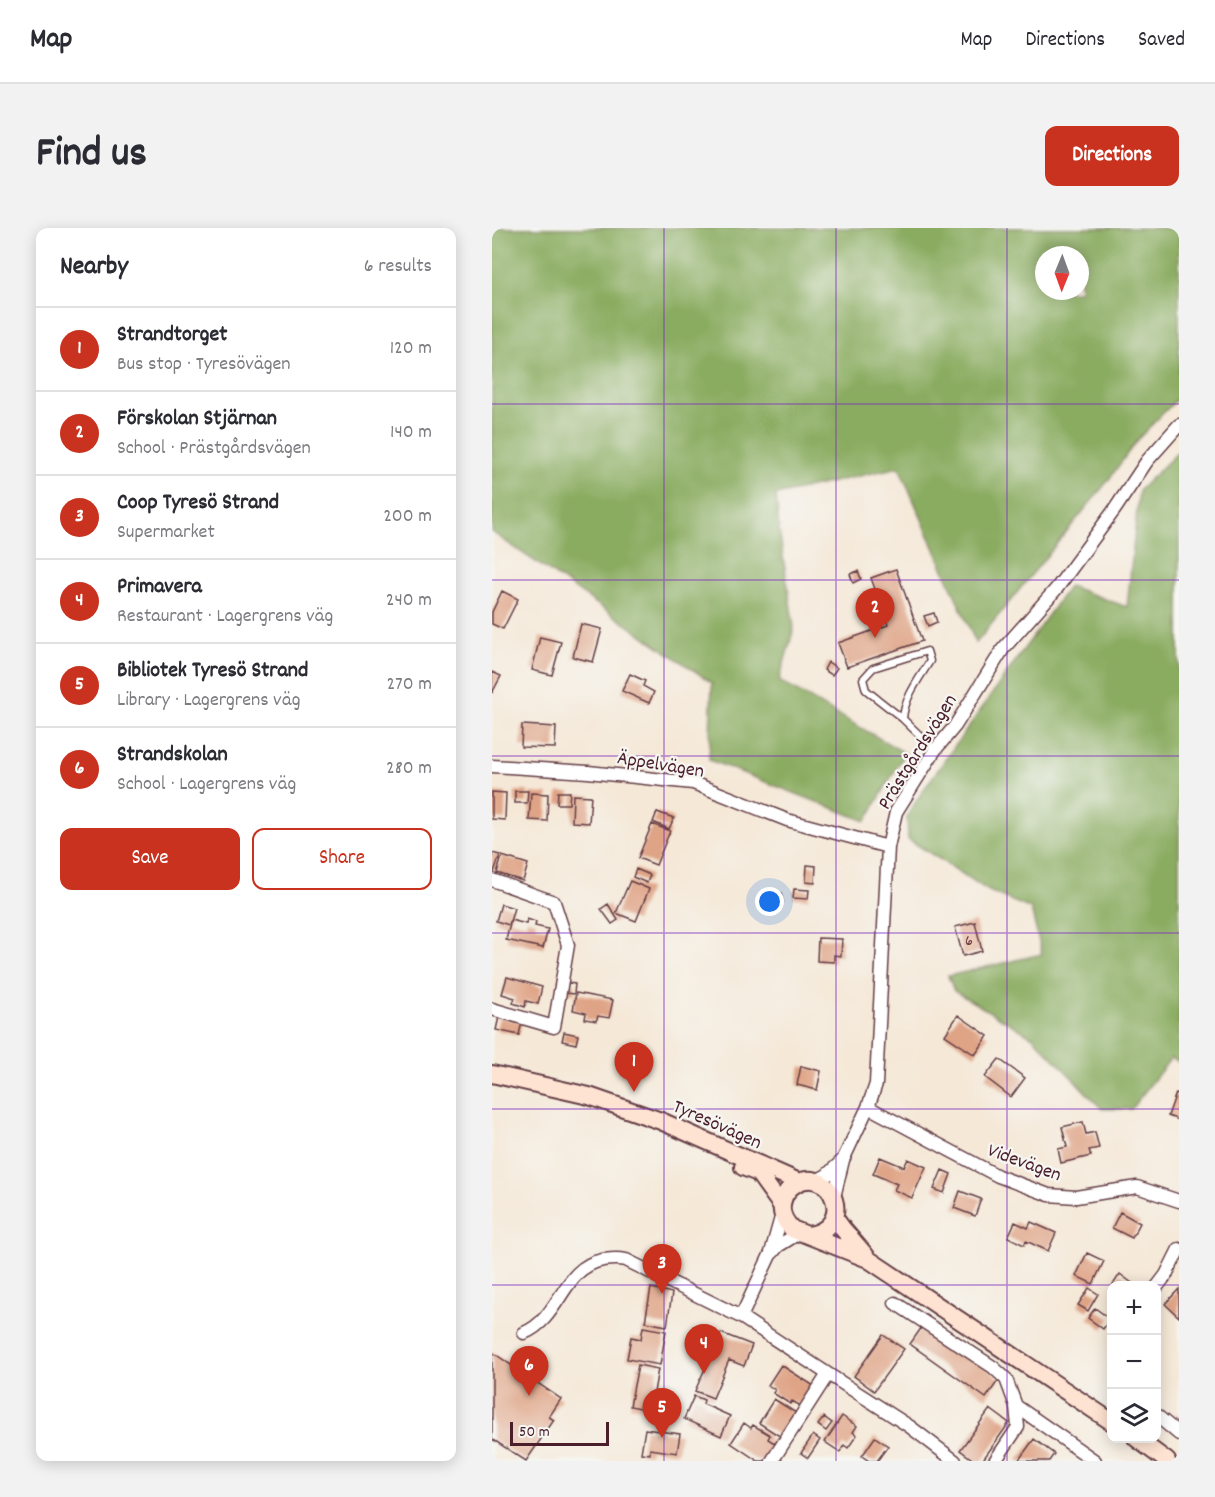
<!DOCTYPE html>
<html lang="en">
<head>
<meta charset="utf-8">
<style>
  body { margin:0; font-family:Dekko,sans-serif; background:#f2f2f3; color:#2b2b33 }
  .controls { position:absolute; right:18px; bottom:18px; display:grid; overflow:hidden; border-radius:12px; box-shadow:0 3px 15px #0003 }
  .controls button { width:54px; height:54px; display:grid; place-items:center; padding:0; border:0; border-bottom:2px solid #e1e1e2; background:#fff; color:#2b2b33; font:30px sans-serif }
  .compass { position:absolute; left:543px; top:18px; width:54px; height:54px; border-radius:50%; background:#fff; box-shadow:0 3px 15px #0003; rotate:181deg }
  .scale { position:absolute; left:18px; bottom:15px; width:99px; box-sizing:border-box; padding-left:6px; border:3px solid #4a1f2b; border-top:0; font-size:16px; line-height:21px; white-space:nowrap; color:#4a1f2b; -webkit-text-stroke:4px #f6f6f2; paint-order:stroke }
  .you { position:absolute; left:278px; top:674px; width:21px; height:21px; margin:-15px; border:4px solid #fff; border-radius:50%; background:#1a73e8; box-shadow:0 0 0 9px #1a73e833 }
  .badge { display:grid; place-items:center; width:39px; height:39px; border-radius:50%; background:#c8321e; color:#fff; font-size:20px; font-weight:700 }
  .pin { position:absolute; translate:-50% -50px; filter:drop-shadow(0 2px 3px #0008) }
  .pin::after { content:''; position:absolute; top:32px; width:21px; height:18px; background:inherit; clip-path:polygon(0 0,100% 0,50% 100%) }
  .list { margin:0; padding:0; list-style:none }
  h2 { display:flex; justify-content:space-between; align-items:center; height:78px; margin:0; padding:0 24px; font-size:26px }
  h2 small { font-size:20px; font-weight:400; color:#7c7c81 }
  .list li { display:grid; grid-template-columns:39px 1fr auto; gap:18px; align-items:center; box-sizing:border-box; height:84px; padding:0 24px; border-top:2px solid #e1e1e2 }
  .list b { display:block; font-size:22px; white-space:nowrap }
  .list p { margin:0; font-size:20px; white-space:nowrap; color:#7c7c81 }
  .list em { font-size:20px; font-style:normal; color:#7c7c81 }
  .actions { display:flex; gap:12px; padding:18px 24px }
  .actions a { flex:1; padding:14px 0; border:2px solid #c8321e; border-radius:12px; text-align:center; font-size:21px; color:#c8321e }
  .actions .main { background:#c8321e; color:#fff }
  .icon { flex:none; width:33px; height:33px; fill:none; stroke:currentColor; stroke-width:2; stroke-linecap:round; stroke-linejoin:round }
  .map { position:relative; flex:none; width:687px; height:1233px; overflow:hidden; border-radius:12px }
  header { display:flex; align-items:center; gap:36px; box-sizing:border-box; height:84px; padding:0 30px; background:#fff; border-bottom:2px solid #e1e1e2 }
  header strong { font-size:28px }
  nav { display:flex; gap:33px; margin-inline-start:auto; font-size:21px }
  .intro { display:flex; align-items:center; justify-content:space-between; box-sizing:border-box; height:144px; padding:0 36px }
  h1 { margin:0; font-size:42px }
  .button { padding:15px 27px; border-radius:12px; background:#c8321e; color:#fff; font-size:21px; font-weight:700 }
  main { display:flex; gap:36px; padding:0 36px }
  aside { flex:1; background:#fff; border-radius:12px; box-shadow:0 3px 15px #0003 }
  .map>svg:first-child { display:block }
  .forest { fill:#8aac60; stroke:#6a6646; stroke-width:1.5; fill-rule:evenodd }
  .building { fill:#dfa385 }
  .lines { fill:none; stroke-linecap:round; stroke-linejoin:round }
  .lane-casing { stroke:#643d45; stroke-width:9 }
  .street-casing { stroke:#643d45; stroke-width:15 }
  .secondary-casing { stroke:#643d45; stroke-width:20 }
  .lane { stroke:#fff; stroke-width:6 }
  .street { stroke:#fff; stroke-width:12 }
  .secondary { stroke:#fee3d2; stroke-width:16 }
  .grid { fill:none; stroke:#7b2cbf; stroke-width:1.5; stroke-opacity:0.55 }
  .labels { text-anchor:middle; stroke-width:4.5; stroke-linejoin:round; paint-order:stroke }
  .number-label { font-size:16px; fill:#6f4042 }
  .street-label { font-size:20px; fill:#4a1f2b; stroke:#f6f6f2 }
</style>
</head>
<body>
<header>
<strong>Map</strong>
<nav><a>Map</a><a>Directions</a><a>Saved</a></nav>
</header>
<div class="intro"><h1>Find us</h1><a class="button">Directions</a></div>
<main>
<aside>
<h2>Nearby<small>6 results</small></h2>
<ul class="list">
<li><span class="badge">1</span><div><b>Strandtorget</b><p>Bus stop · Tyresövägen</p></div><em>120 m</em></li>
<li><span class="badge">2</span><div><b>Förskolan Stjärnan</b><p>School · Prästgårdsvägen</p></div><em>140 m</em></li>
<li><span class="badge">3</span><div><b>Coop Tyresö Strand</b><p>Supermarket</p></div><em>200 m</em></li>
<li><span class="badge">4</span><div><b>Primavera</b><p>Restaurant · Lagergrens väg</p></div><em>240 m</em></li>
<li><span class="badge">5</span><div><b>Bibliotek Tyresö Strand</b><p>Library · Lagergrens väg</p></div><em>270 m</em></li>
<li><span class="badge">6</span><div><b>Strandskolan</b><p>School · Lagergrens väg</p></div><em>280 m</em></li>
</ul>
<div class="actions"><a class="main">Save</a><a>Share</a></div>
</aside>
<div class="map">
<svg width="687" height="1233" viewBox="0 0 687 1233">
  <rect width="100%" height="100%" fill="#f6f6f2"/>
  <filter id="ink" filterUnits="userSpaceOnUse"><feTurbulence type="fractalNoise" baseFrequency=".0167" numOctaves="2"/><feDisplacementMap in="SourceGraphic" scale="12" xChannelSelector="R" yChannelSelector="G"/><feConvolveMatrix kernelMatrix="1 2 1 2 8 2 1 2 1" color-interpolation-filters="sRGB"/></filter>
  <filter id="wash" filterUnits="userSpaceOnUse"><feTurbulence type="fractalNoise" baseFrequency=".008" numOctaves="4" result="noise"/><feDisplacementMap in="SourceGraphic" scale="24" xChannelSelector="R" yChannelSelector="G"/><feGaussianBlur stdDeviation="1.35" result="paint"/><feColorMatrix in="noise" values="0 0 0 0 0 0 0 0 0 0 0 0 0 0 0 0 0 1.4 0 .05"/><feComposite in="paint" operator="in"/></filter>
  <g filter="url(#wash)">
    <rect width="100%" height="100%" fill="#f5e8d7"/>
    <!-- forest -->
    <path class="forest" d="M0,0h687v169l-42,43 -30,42 -131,161 -77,-176 -123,28 3,35 15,98 -15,53 126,72 -39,68 -157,-61 3,-77 -220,-151zM552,27h36v36h-36z
      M687,223v611l-8,-4 -40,51h-29l-69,-72 -79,-46 -6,-15 94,-22 -11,-45 -42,-18 -81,-52 -1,-23 15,-24 147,-206 58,21 12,-117z"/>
    <g id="blocks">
      <!-- building -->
      <path class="building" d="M404,341l26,72 -75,26 -9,-24 50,-18 -17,-47z
        M366,343l3,8 -8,4 -3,-9z
        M10,363l16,8 -15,30 -11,-5v-12z
        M442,385l3,9 -9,4 -4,-10z
        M89,396l21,5 -9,33 -20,-5z
        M48,409l21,5 -9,33 -20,-5z
        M336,434l9,6 -5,7 -8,-5z
        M0,444l9,4 -9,17z
        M138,446l15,7 -2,5 11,6 -5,11 -27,-12z
        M30,497l34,2 -1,21 -34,-1z
        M23,563h13l-1,12h-12z
        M0,564l14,1 -1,27 -13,-1z
        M66,564h12l-1,12h-12z
        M39,565l17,1 -1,27 -18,-1z
        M81,567l18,1 -2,27 -17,-1z
        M165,584l17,6 -5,11 -16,-7z
        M160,596l18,7 -14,34 -18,-7z
        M0,625l8,2 -6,17 -2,-1z
        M10,628l26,8 -5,17 -26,-8z
        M315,637l9,1 -1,17 -9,-1z
        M144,641l14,6 -3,8 -14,-6z
        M138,653l19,8 -13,32 -20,-8z
        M302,661l15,1 -1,9 -15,-1z
        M289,665l2,9 -8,2 -2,-9z
        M9,676l13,4 -5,17 -13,-4z
        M116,676l10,16 -6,4 -11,-15z
        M35,691l9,3 -1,4 13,3 -5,19 -37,-8 5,-20 15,4z
        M483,694l7,29 -19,5 -8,-29z
        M326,710l24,1 -1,17 -7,-1v7l-17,-1z
        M15,749l35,10 -4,17 -12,-3 -1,6 -12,-4 2,-5 -13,-4z
        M76,755l7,1 -1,10 -8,-1z
        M84,765l37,7 -4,18 -11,-2 -2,5 -11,-2 1,-6 -13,-3z
        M466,787l30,21 -13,19 -30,-20z
        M7,789l23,5 -3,13 -23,-5z
        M72,804l14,3 -2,9 -14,-3z
        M507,831l26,19 -14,19 -26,-20z
        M309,838l20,5 -4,19 -20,-5z
        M684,865l3,1v26l-11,-4z
        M591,894l3,12 9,-2 4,16 -10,2 2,6 -30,7 -3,-14 9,-2 -5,-20z
        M388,929l24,10 4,-8 18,8 -14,31 -18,-8 3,-6 -24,-10z
        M450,942l9,4 -7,19 -10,-4z
        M468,963l21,8 -6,17 -21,-8z
        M628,984l20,11 -8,15 -20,-10z
        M523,994l13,6 3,-6 25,11 -8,18 -22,-10 -2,4 -16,-8z
        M595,1025l17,8 -11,23 -17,-8z
        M628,1046l16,12h-24z
        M159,1060l21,5 -5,33 -22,-4z
        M597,1060l9,6 -10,17 -10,-6z
        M687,1061v28l-14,-13z
        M603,1080l15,11 -7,10 -15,-11z
        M432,1096l76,54 -14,20 -76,-54z
        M151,1099l23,4 -6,34 -33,-6 4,-22 10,2z
        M229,1105l31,12 -8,21 -15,-6 -16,38 -18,-7z
        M391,1107l21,14 -30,42 -20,-15z
        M0,1124l69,47 -12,18 5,3 -28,41 -34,-22z
        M146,1137l20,4 -7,41 -21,-4z
        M289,1137l33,21 -13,20 -9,-5 -2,3 -17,-11 2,-3 -7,-5z
        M202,1168l10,4 -1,4 27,12 -9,20 -37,-17z
        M282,1171l22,14 -15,24 -22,-14z
        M498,1181l19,14 -27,38h-7l-15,-11z
        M350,1188l15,10 -4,6 4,3 -9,13 -4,-3 -4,7 -15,-10z
        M332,1189l8,6 -6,8 -8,-6z
        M252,1195l7,5 2,-3 17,10 -2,4 8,5 -10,17h-8l-27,-18z
        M153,1201l35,5 -3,19 -27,-4v5l-9,-1z
        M321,1207l7,5 -12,18 -7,-5z
        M383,1209l13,9 -11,15h-8l-7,-5z
        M542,1211l20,15 -5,7h-31z"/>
    </g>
  </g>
  <g filter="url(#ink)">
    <use href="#blocks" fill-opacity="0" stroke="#643d45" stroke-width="1.5"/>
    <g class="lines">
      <defs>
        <path id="lane" d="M411,491c1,-21 16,-40 27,-58l-3,-10 -54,17 -10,11 3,11 37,29 32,31"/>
        <path id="street" d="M0,538l96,6 105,11 94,37 101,27
          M0,652l62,22 14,43 -14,82 -62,-18
          M376,879l130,69 51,19 27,2 61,-10 42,14
          M324,953l11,-6 15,-14
          M342,969l9,-37 25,-53 8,-23 12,-237 8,-35 39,-62 20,-24 48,-77 54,-61 58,-79 32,-48 32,-36
          M280,1025l6,-7 21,-13
          M664,1060l10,-13 13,-26
          M403,1075l98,64 13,12 10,27 79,55
          M249,1089l30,-64 11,-39
          M32,1105c37,-15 38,-66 79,-73 8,-1 15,-2 23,0l115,57 87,57 -56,87
          M336,1146l81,52 46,35
          M664,1187l23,19
          M503,1233l23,-34 -2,-21"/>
        <path id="secondary" d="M0,846l97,22 72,25 138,61
          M251,939l15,6 23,32
          M342,989l8,11 24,28
          M316,1007c49,-7 24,-70 -11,-52 -7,4 -12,9 -14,17 -4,12 1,21 9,29l76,30 244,163
          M644,1210l31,23"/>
      </defs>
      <!-- lane casing -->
      <use href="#lane" class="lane-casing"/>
      <!-- street casing -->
      <use href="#street" class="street-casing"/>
      <!-- secondary casing -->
      <use href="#secondary" class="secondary-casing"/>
      <!-- lane -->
      <use href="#lane" class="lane"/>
      <!-- street -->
      <use href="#street" class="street"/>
      <!-- secondary -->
      <use href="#secondary" class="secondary"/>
    </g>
  </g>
  <!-- grid -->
  <path class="grid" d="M172,0v1233M344,0v1233M515,0v1233M0,176h687M0,352h687M0,528h687M0,705h687M0,881h687M0,1057h687"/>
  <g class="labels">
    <!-- number labels -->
    <g class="number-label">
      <text x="477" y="717">6</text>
    </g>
    <!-- street labels -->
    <g class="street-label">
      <text transform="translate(424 523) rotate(-58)" y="7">Prästgårdsvägen</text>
      <text transform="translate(169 535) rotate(9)" y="7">Äppelvägen</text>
      <text transform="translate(226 895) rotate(24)" y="7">Tyresövägen</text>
      <text transform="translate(533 933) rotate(20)" y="7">Videvägen</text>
    </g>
  </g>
</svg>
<div class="controls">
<button>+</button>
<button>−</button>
<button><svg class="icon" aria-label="layers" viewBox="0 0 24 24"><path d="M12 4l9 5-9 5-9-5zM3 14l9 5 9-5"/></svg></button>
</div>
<svg class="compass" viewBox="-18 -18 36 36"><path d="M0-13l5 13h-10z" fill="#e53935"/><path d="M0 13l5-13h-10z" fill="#7c7c81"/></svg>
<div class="scale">50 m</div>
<div class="you"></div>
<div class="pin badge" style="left:142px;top:864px">1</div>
<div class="pin badge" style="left:383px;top:410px">2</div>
<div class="pin badge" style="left:170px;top:1066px">3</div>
<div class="pin badge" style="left:212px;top:1146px">4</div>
<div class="pin badge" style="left:170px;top:1210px">5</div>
<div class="pin badge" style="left:37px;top:1168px">6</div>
</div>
</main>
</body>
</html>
